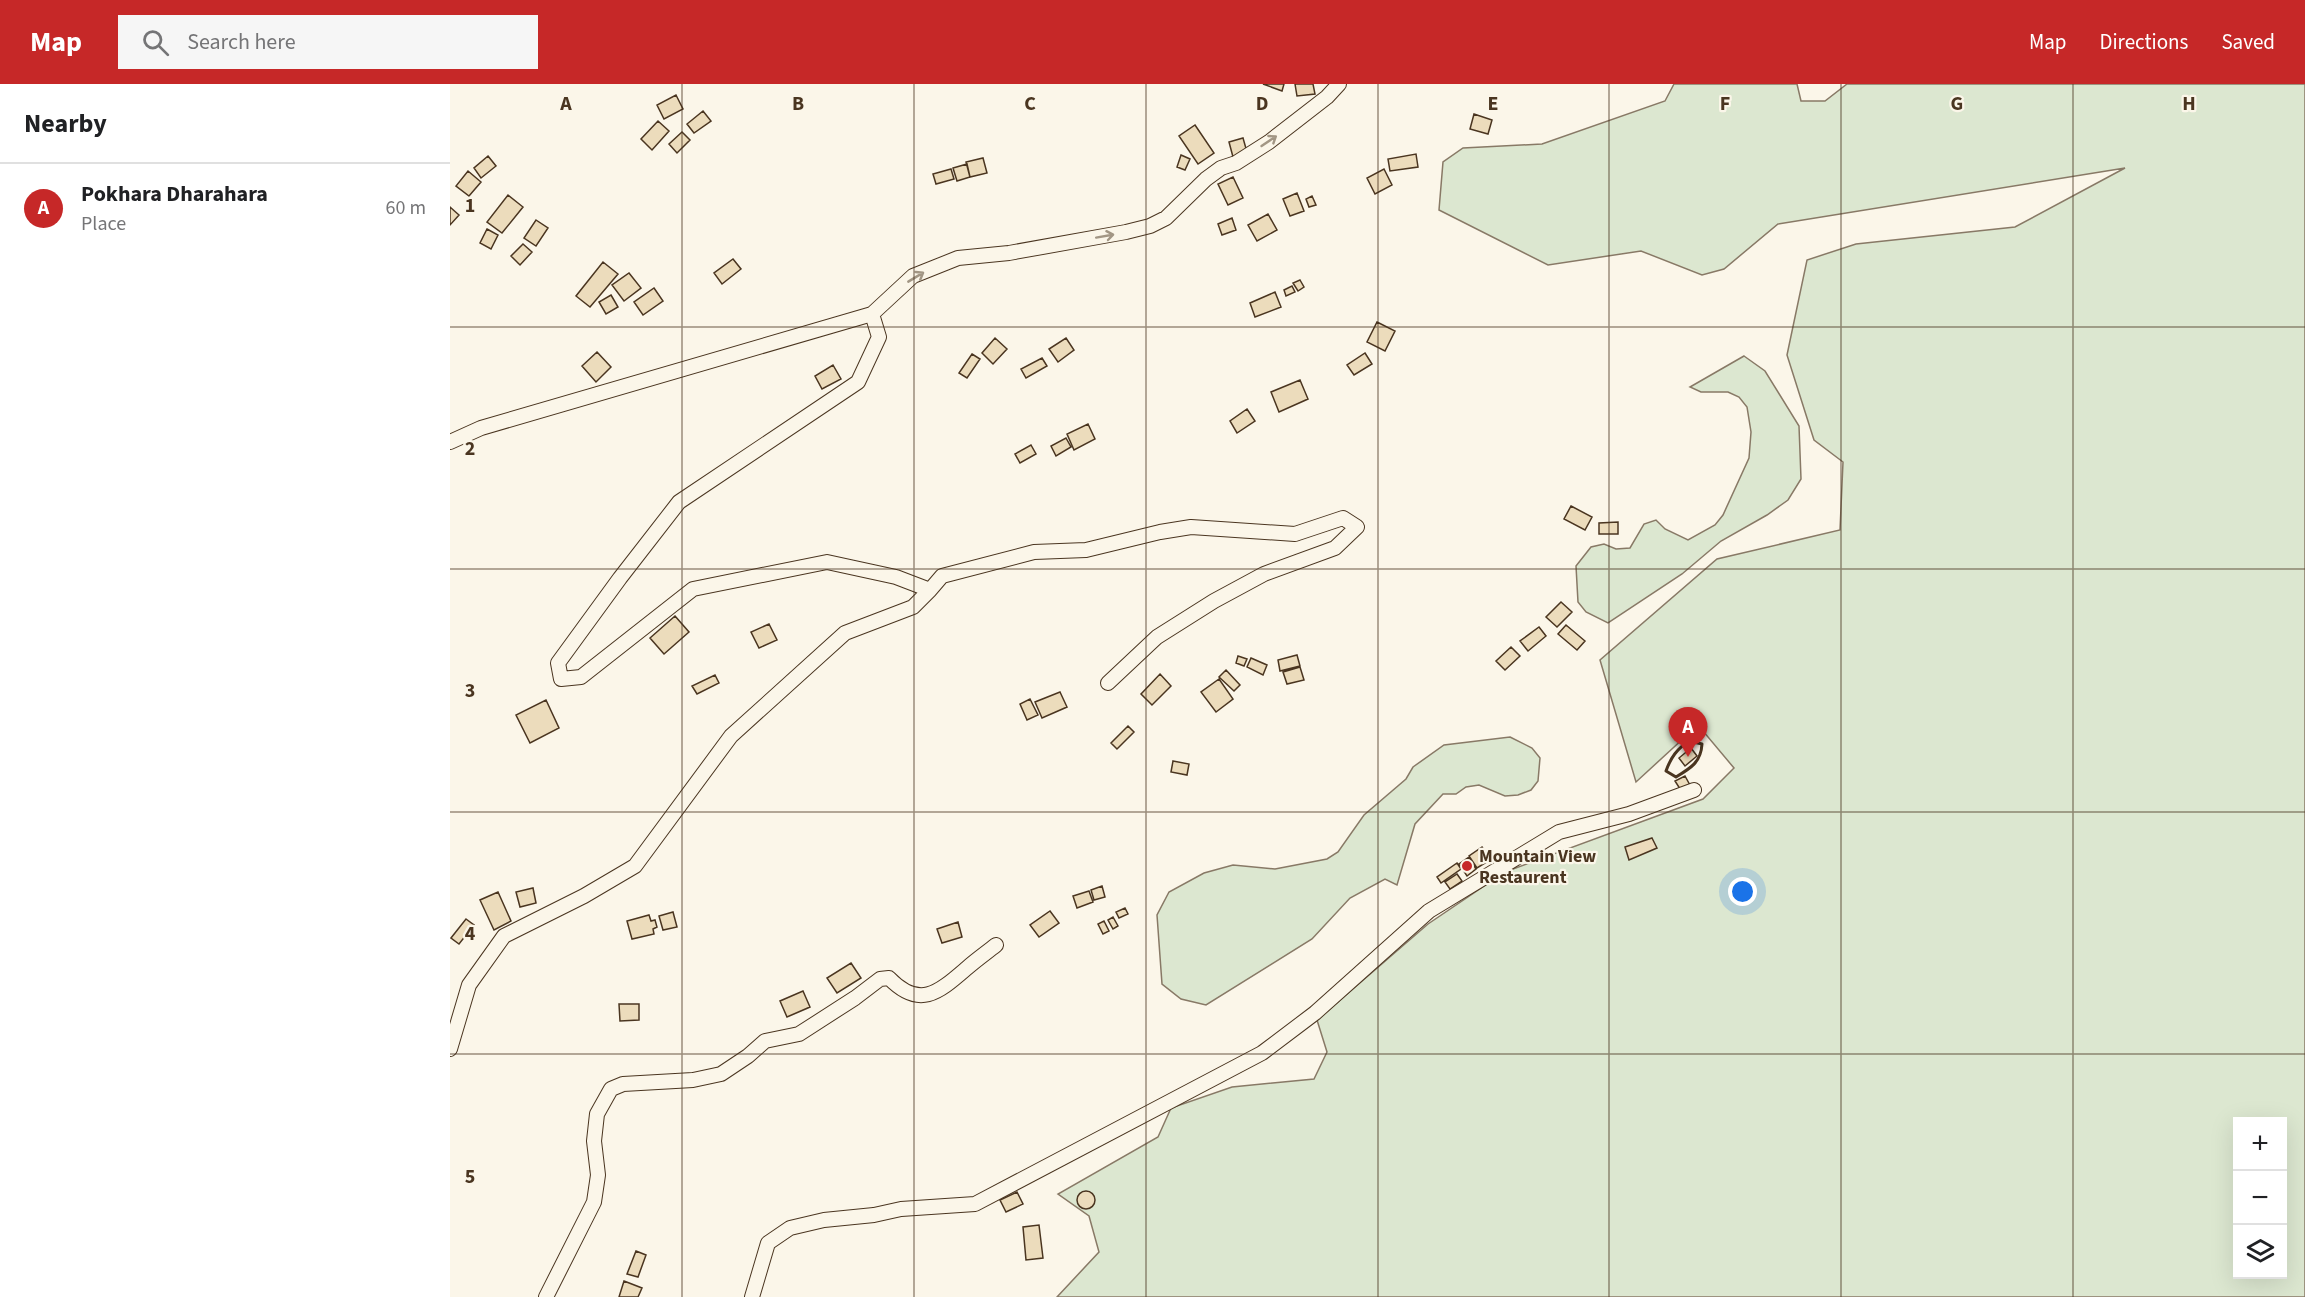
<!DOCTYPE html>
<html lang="en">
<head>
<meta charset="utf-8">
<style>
  body { margin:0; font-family:"Source Sans 3",sans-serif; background:#f6f6f6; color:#202124 }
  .controls { position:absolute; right:18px; bottom:18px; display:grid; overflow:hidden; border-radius:0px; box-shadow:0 6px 24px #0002 }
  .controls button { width:54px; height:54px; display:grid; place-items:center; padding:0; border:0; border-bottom:2px solid #e0e0e0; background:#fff; color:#202124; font:30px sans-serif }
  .you { position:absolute; left:1293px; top:808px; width:21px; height:21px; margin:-15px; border:4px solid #fff; border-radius:50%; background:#1a73e8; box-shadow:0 0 0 9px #1a73e833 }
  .badge { display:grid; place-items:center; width:39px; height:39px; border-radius:50%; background:#c62828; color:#fff; font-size:20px; font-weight:700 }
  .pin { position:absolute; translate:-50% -50px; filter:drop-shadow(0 2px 3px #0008) }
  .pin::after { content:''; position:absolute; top:32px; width:21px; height:18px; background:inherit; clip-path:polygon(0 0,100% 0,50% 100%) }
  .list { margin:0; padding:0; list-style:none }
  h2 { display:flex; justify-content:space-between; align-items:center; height:78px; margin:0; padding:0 24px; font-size:26px }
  h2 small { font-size:20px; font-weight:400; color:#757577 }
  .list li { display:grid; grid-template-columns:39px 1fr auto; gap:18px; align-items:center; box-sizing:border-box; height:90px; padding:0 24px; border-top:2px solid #e0e0e0 }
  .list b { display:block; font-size:22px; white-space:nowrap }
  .list p { margin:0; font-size:20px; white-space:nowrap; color:#757577 }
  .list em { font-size:20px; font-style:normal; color:#757577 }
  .icon { flex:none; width:33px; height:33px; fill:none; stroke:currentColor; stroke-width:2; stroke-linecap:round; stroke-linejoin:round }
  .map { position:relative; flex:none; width:1855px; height:1213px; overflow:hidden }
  header { display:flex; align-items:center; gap:36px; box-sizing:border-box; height:84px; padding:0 30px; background:#c62828; color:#fff }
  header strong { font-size:28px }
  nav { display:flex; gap:33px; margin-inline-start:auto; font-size:21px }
  .search { width:420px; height:54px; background:#f6f6f6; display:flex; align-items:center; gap:15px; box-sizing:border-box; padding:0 21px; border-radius:0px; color:#757577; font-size:22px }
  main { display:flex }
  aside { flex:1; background:#fff }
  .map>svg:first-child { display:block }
  .green { fill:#dce7d0; stroke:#887966; stroke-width:1.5; fill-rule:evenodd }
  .building { fill:#ecdcbc; stroke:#4a3520; stroke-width:1.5 }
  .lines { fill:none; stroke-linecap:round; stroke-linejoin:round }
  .minor-casing { stroke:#4a3520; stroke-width:16 }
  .minor { stroke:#fbf6e9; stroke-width:14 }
  .wall { stroke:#4a3520; stroke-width:3 }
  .oneway { stroke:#a29684 }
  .grid { fill:none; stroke:#4a3520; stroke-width:1.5; stroke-opacity:0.55 }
  .poi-dot { fill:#c62828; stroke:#fbf6e9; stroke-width:2 }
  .labels { text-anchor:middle; stroke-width:4.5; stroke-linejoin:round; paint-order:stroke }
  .poi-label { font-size:18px; font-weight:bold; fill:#4a3520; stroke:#fbf6e9; text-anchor:start }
  .grid-label { font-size:20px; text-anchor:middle; font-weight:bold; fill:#4a3520; stroke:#fbf6e9; stroke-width:4.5; stroke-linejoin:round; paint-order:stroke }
</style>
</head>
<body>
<header>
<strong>Map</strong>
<div class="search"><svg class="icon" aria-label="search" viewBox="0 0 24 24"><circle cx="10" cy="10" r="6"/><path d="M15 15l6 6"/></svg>Search here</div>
<nav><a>Map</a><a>Directions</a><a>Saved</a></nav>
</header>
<main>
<aside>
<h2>Nearby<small></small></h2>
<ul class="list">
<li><span class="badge">A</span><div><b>Pokhara Dharahara</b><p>Place</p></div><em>60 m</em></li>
</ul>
</aside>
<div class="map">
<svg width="1855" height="1213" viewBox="0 0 1855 1213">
  <rect width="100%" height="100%" fill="#fbf6e9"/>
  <!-- green -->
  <path class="green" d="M1224,0h123l4,17h24l22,-17h458v1213h-1248l42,-45 -10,-36 -31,-22 100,-57 13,-29 61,-21 82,-8 13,-27 -10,-32 111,-96 77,-52 198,-73 31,-31 -36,-43 -62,57 -36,-122 117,-101 123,-29 3,-68 -29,-22 -27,-85 20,-95 49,-16 159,-17 110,-59 -347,56 -54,45 -22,6 -61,-24 -93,14 -109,-55 4,-48 20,-14 79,-4 123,-43zM1788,1038h44v152h-44z
    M1294,272l21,15 34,55 2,53 -13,21 -21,15 -46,26 -39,33 -74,49 -22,-11 -8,-10 -2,-36 15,-19 13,-3 12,5 14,-1 14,-24 12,-4 9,9 23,11 27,-15 8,-10 26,-57 2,-26 -4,-25 -8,-10 -11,-5h-27l-11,-5z
    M1060,653l22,11 8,10 -2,23 -7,9 -13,5 -13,1 -26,-11 -13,2 -10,7h-13l-28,30 -18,61 -12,-6 -35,19 -38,41 -106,66 -25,-6 -19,-15 -5,-69 12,-23 35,-19 29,-8 42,4 52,-10 11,-7 26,-37 42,-36 7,-12 31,-22z"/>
  <!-- building -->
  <path class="building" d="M813,0h21l-2,7z
    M845,0h18l2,10 -18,2z
    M226,11l7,14 -19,10 -7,-14z
    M253,27l8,10 -17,12 -7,-9z
    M1024,30l18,6 -4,14 -18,-5z
    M208,37l11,10 -17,19 -11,-11z
    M745,41l19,28 -16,11 -19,-28z
    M232,48l8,8 -13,13 -8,-9z
    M793,54l4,14 -14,5 -4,-15z
    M966,70l2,13 -28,4 -2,-12z
    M731,71l9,4 -5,11 -8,-3z
    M38,72l8,10 -15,12 -7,-10z
    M533,74l4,15 -17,4 -4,-15z
    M517,80l3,13 -13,4 -4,-13z
    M501,85l3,10 -18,5 -3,-10z
    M934,85l8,16 -17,9 -8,-16z
    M18,87l13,11 -12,14 -13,-10z
    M783,93l10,21 -15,7 -10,-21z
    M847,109l7,18 -14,5 -7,-17z
    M58,111l15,12 -21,26 -15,-11z
    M862,112l4,9 -7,2 -3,-8z
    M0,123l9,8 -9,10z
    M818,130l9,16 -20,11 -9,-16z
    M782,134l4,12 -14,5 -4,-11z
    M86,136l12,8 -12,18 -12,-8z
    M37,145l11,6 -7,14 -11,-6z
    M73,160l9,8 -12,13 -9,-9z
    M283,175l8,10 -19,15 -8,-11z
    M153,178l15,12 -28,33 -14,-11z
    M179,189l12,15 -17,13 -12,-16z
    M850,196l4,7 -6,4 -5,-8z
    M842,202l3,6 -9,4 -2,-6z
    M204,204l9,13 -20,14 -9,-13z
    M825,208l6,15 -26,10 -5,-14z
    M161,211l7,12 -12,7 -7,-12z
    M927,238l18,9 -10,20 -18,-9z
    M545,254l12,11 -14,15 -11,-11z
    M616,254l8,12 -16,12 -9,-13z
    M147,268l14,15 -15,15 -14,-16z
    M915,269l7,11 -18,11 -7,-10z
    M522,270l8,5 -13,19 -8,-5z
    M592,274l5,8 -21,12 -5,-9z
    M383,281l8,14 -19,10 -7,-13z
    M850,296l8,19 -29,13 -8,-20z
    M797,325l8,12 -18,12 -7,-12z
    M638,340l7,15 -21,11 -7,-16z
    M616,354l5,9 -15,9 -5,-10z
    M581,361l5,9 -16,9 -5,-9z
    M1121,422l21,11 -7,13 -21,-11z
    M1168,438v12h-19v-11z
    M1111,518l11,10 -15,15 -11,-10z
    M225,532l14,16 -25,22 -14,-16z
    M319,540l8,16 -18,8 -8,-16z
    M1116,541l19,16 -8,9 -19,-16z
    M1089,543l7,9 -18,15 -8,-10z
    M1061,563l9,9 -15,14 -9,-9z
    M847,571l3,11 -20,5 -2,-11z
    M788,572l9,3 -3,7 -8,-3z
    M801,574l16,7 -4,10 -16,-8z
    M850,583l4,13 -17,4 -4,-12z
    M776,586l14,15 -6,6 -15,-14z
    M710,590l11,12 -19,19 -11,-11z
    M265,591l4,8 -22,11 -5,-8z
    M769,595l14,20 -17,13 -15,-20z
    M610,608l7,15 -25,11 -7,-16z
    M580,615l8,16 -11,5 -7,-16z
    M96,616l13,28 -29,15 -14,-28z
    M678,642l6,6 -17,17 -6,-6z
    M1241,664l6,8 -12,10 -6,-8z
    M723,677l16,3 -2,11 -16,-3z
    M1235,692l6,11 -9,5 -7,-11z
    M1202,754l5,10 -28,12 -4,-13z
    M1032,763l8,13 -13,8 -8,-12z
    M1019,773l7,12 -9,7 -8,-12z
    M1007,779l4,6 -20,14 -4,-6z
    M1007,790l5,7 -12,8 -5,-7z
    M652,802l3,11 -11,3 -3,-10z
    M83,804l3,15 -16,4 -4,-15z
    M639,807l4,11 -16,6 -4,-12z
    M48,808l13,29 -17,9 -14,-30z
    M675,824l3,6 -9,4 -3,-6z
    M600,827l9,12 -20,14 -9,-12z
    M223,828l4,15 -14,3 -4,-14z
    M199,831l2,6 4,-1 2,7 -4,2 1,5 -22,5 -5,-18z
    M663,833l5,9 -5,3 -5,-9z
    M16,835l8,6 -15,19 -8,-6z
    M654,837l5,10 -6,3 -5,-10z
    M508,838l4,15 -20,6 -5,-14z
    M401,879l10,15 -24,15 -10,-15z
    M353,907l7,16 -23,10 -7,-16z
    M169,920h20v16l-19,1z
    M627 1116a9 9 0 1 1 18 0a9 9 0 1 1-18 0Z
    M567,1108l6,12 -17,8 -6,-12z
    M589,1141l4,33 -17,2 -3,-33z
    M186,1167l10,4 -8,22 -11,-3z
    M174,1197l18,7 -4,9h-19z"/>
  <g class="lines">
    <defs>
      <path id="minor" d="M422,230l41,-38 45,-18 51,-5 117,-21 24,-6 16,-8 40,-39 15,-11 15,-5 33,-21 58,-45 12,-13
        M0,358l31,-14 391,-114 7,23 -21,45 -179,120 -59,76 -62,85 3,16 20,-2 112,-88 134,-27 69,15 34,13 -17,17 -68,26 -114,103 -96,130 -51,30 -80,40 -35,49 -19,64
        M480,506l12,-14 92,-24 52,-2 74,-18 31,-5 104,7 48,-16 14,9 -22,21 -71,26 -50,27 -57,36 -49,46
        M96,1213l48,-95 4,-27 -4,-34 3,-27 14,-25 12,-5 70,-4 28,-6 27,-18 17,-15 34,-7 56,-36 25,-19 9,-1c31,32 50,14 78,-10 9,-8 19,-15 29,-23
        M302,1213l16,-54 22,-15 34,-8 50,-5 27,-6 74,-5 287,-151 53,-40 114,-102 130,-79 70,-18 65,-24"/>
    </defs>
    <!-- minor casing -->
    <use href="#minor" class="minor-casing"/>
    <!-- minor -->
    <use href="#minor" class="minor"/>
    <!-- wall -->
    <path class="wall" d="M1239,657l13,3c-1,18 -11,24 -26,33l-10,-6c5,-14 11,-22 23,-30z"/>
  </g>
  <!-- one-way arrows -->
  <defs><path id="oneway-shaft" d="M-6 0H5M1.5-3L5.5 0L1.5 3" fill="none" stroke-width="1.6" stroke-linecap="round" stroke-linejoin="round" transform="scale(1.5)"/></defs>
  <g class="oneway">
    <use href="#oneway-shaft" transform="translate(819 57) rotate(-34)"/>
    <use href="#oneway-shaft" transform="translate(655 152) rotate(-10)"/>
    <use href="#oneway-shaft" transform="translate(466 193) rotate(-31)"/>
  </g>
  <!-- grid -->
  <path class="grid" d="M232,0v1213M464,0v1213M696,0v1213M928,0v1213M1159,0v1213M1391,0v1213M1623,0v1213M0,243h1855M0,485h1855M0,728h1855M0,970h1855"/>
  <!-- markers -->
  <circle class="poi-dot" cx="1017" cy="782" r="6"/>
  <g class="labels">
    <!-- poi labels -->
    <g class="poi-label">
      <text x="1029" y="778">Mountain View<tspan x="1029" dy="21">Restaurent</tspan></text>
    </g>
  </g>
  <g class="grid-label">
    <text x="116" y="26">A</text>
    <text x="348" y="26">B</text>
    <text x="580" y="26">C</text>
    <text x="812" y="26">D</text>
    <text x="1043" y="26">E</text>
    <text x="1275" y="26">F</text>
    <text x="1507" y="26">G</text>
    <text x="1739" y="26">H</text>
    <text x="20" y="128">1</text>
    <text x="20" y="371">2</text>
    <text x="20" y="613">3</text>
    <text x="20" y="856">4</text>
    <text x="20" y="1099">5</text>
  </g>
</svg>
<div class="controls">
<button>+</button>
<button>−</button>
<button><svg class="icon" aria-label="layers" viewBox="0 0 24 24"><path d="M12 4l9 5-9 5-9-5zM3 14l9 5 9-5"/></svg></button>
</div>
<div class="you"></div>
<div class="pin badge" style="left:1238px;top:673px">A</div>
</div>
</main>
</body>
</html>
